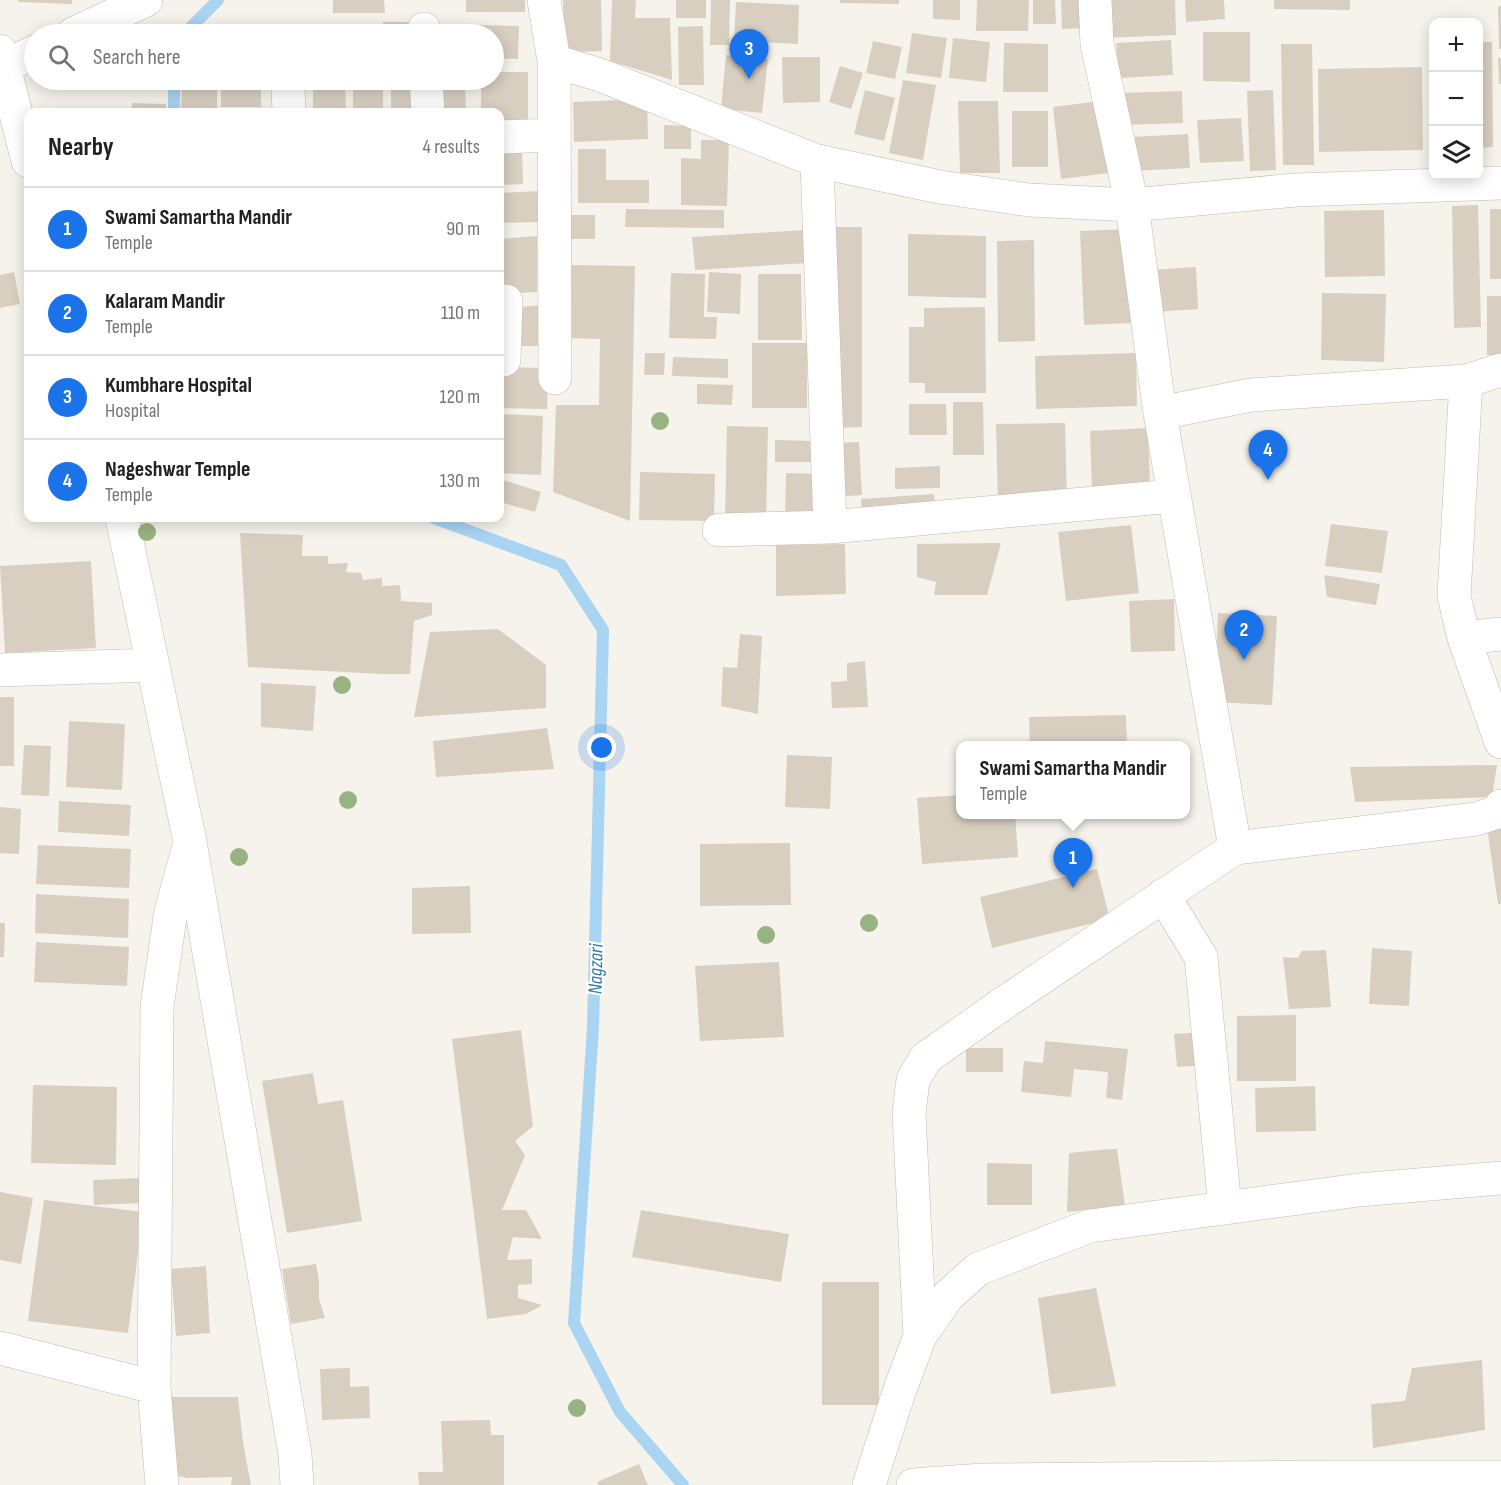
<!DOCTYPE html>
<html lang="en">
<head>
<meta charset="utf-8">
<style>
  body { margin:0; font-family:"Sofia Sans Condensed",sans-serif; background:#f6f6f6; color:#222 }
  .controls { position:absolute; right:18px; top:18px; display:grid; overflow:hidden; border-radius:12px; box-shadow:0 3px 15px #0003 }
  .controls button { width:54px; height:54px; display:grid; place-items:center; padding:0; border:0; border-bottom:2px solid #e0e0e0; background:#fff; color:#222; font:30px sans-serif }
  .you { position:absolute; left:602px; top:748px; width:21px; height:21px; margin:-15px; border:4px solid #fff; border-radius:50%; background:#1a73e8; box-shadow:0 0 0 9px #1a73e833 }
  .badge { display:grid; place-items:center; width:39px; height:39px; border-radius:50%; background:#1a73e8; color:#fff; font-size:20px; font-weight:700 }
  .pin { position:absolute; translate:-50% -50px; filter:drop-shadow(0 2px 3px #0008) }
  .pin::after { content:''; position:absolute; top:32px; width:21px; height:18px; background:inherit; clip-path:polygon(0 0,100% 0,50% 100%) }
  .popup { position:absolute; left:956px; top:741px; width:234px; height:78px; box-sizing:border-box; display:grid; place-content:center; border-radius:12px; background:#fff; filter:drop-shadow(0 2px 4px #0005); font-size:20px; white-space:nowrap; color:#767676 }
  .popup b { font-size:22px; color:#222 }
  .popup::after { content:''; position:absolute; left:50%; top:100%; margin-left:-12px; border:12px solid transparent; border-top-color:#fff }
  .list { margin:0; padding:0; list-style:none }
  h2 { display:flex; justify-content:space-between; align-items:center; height:78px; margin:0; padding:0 24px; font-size:26px }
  h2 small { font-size:20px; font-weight:400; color:#767676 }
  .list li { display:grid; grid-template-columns:39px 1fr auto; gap:18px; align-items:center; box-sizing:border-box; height:84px; padding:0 24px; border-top:2px solid #e0e0e0 }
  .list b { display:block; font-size:22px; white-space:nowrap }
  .list p { margin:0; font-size:20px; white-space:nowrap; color:#767676 }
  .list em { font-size:20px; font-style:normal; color:#767676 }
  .icon { flex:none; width:33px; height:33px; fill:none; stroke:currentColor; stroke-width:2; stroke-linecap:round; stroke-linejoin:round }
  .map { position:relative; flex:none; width:1501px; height:1485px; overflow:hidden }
  .search { position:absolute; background:#fff; box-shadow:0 3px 15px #0003; left:24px; top:24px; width:480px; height:66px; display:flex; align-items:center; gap:15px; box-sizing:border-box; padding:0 21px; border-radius:33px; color:#767676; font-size:22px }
  .panel { position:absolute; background:#fff; box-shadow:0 3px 15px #0003; left:24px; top:108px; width:480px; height:414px; border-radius:12px }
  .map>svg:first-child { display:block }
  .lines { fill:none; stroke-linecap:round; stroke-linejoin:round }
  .stream { stroke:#a9d4f2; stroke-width:12 }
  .building { fill:#d8cfc1 }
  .minor-casing { stroke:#c2bbae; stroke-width:34 }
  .minor { stroke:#fff; stroke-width:33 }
  .tree { fill:#97b381 }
  .labels { text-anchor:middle; stroke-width:4.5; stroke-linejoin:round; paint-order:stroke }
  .water-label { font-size:20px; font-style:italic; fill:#2e7ab2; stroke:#fff }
</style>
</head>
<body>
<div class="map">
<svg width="1501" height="1485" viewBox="0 0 1501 1485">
  <rect width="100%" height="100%" fill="#f6f3ec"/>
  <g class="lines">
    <!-- stream -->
    <path class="stream" d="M184,34l34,-34
      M174,80v32
      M434,518l127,47 42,65 -10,397 -19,296 46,89 63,73"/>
  </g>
  <!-- building -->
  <path class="building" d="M18,0h54v4l-54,-2z
    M333,0h51l1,13h-52z
    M466,0h59v12h-59z
    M563,0h38l1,51 -38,1z
    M612,0h24l-1,18h35l2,62 -62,-19z
    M676,0h30v18h-30z
    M711,0h19l-1,45h-19z
    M840,0h59v4l-59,-1z
    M933,0h27v20l-27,-1z
    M977,0h52l-1,31h-52z
    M1033,0h22l1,24h-23z
    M1061,0h25l1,28 -25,1z
    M1103,0h72l1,35 -72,3z
    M1185,0h39l1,19 -39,3z
    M1274,0h76v10l-76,-1z
    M736,2l63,3 -1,39 -64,-3z
    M1498,6h3v43h-2z
    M383,22h34v12h-34z
    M431,24l88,2 -1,33 -24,-1v-24h-63z
    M368,25l1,9h-70v-8z
    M703,26l1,59h-25l-1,-58z
    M1203,32h47v50l-47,-1z
    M912,33l35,5 -6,40 -35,-5z
    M953,38l37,4 -4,40 -37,-4z
    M1171,40l2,35 -54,3 -3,-35z
    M873,41l29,6 -7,32 -29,-6z
    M1478,42h14l1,105 -15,1z
    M1004,43l44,1v48h-45z
    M1281,44h31l2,121h-31z
    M726,55l42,4 -6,54 -41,-4z
    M782,57h38v45l-37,1z
    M1498,58h3v26h-2z
    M840,66l23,7 -12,36 -22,-7z
    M1422,67l1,83 -104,2 -1,-83z
    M494,72h34v51h-28v-11h-19v-32h13z
    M182,80l35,1v31h-36z
    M221,80h40v27h-40z
    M313,80h32l1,32h-33z
    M353,80h30v32h-30z
    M391,80h28v32h-28z
    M434,80h31l1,32h-31z
    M903,80l33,5 -13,75 -34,-7z
    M865,90l30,8 -11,43 -30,-7z
    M1273,90l3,80 -26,1 -3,-80z
    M1182,91l1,32 -61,2 -2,-32z
    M647,99l1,40 -74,3 -1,-40z
    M958,101h40l2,72h-40z
    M1100,101l9,72 -48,6 -8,-72z
    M132,103l34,1v8h-35z
    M1012,111h36v56h-36z
    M1241,118l3,43 -44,2 -3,-43z
    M664,125l27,1v23h-27z
    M1188,134l2,34 -58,3 -1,-34z
    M701,140h28l-2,66 -46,-1v-47l20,1z
    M522,147l1,37 -23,1v-37z
    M578,149h28v31h43v23h-71z
    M541,191l1,31 -42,1v-30z
    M1478,205l3,122 -27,1 -2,-122z
    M626,209l98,1v18l-99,-1z
    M1490,209h11v70h-11z
    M1384,210l1,66 -60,1 -1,-66z
    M570,215h25v24h-25z
    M833,227h29v200l-29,1z
    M1129,229l3,94 -48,2 -4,-94z
    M804,230l3,33 -112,7 -3,-33z
    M908,234l78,2v62l-78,-2z
    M537,236v56l-37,2v-55z
    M1034,240l1,101 -37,1 -1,-101z
    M567,265l68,1 -5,255 -77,-29 3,-87h43l1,-66 -35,-1z
    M1196,267l2,42 -44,3 -3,-42z
    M14,272l6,32 -20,4v-33z
    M709,272l32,2 -1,40 -33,-2z
    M671,273l34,1 -1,43h13l-1,22 -47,-1z
    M758,274h43l1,66h-44z
    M1322,293l64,1 -2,68 -63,-2z
    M1487,296h14v59h-14z
    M544,305l2,41h-27l-1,-39z
    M985,307l1,86h-61v-10h-16v-56h15v-19z
    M752,343h55v65h-55z
    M645,353h20l-1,22h-20z
    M1136,353l1,53 -101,3 -1,-53z
    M673,357l55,2v19l-56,-2z
    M500,367l48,1 -1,41 -47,-1z
    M697,384l36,1 -1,20 -35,-1z
    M953,402h30l1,53h-31z
    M909,404h37l1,31h-38z
    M500,414l43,2 -2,59 -41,-2z
    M1065,423l2,80 -69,1 -2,-80z
    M727,426l41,1 -2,95 -41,-1z
    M1148,428l2,60 -58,2 -2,-59z
    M775,440l38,1 -1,21h-37z
    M859,442l3,53 -28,2 -2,-54z
    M940,466v22l-45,1v-21z
    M640,472l75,2 -1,47 -75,-1z
    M786,473l34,1 -1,47 -34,-1z
    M500,479l41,13 -6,20 -35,-10z
    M934,494l2,20 -74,5 -1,-20z
    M1331,524l57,7 -6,42 -57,-7z
    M1131,525l8,68 -73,8 -8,-69z
    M240,533l63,2 -1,21h26v8l20,-1 -2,9 15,1 2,7 19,-2v8l18,-1 1,16 31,2v12l-18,6 -4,53h-28l-134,-7z
    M1001,543l-14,52h-53l2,-13 -19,-5v-33z
    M845,544l1,50 -70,2v-51z
    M91,561l5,87 -91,5 -5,-87z
    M1324,575l56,9 -4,21 -49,-8z
    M1174,599l1,52 -44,1 -2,-51z
    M1218,613l59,3 -5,89 -58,-3z
    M498,629l48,36v43l-132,9 16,-85z
    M740,634l22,2 -4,78 -37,-8 2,-39 14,1z
    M865,661l3,46 -36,1 -1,-26 16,-1v-18z
    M261,683l55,3 -3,45 -52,-4z
    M0,697h14v69h-14z
    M1126,715l1,31h-97l-1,-29z
    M69,721l56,3 -3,66 -56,-3z
    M547,728l7,41 -118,8 -3,-36z
    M24,745l27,1 -2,50 -28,-1z
    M787,755l45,2 -2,52 -45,-2z
    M1497,765l-5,32 -137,5 -5,-35z
    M960,795v19h55l3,43 -96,7 -5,-66z
    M59,801l72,4 -2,31 -71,-4z
    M0,807l21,2 -2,45 -19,-1z
    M1501,825v79h-3l-11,-77z
    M790,843l1,62 -91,1v-62z
    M38,845l93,4 -2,39 -93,-4z
    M1097,869l13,50 -118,29 -12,-51z
    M470,886l1,47 -59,1v-46z
    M36,894l93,5 -1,39 -93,-5z
    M0,923h5l-1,34h-4z
    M36,942l93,5 -2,39 -93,-4z
    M1372,948l40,3 -3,55 -40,-2z
    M1326,950l5,57 -42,2 -6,-52 15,1 4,-7z
    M779,962l5,75 -84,4 -5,-75z
    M1296,1015v66h-59v-65z
    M521,1030l12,96 -18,15 10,14 -23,55h24l16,29 -29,-2 -6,23 25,-1v25l-14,1v13l24,7 -16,9 -39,5 -35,-280z
    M1203,1032l3,33 -29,2 -3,-33z
    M1045,1041l83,8 -6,51 -16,-2 2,-26 -34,-3 -3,28 -50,-5 3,-31 19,2z
    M966,1048h37v24h-37z
    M313,1073l5,31 25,-4 19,121 -75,12 -25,-152z
    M33,1085l84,2 -1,78 -85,-2z
    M1315,1086l1,45 -60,1 -1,-44z
    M1110,1149h7l8,57 -58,6 2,-59z
    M987,1163l45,1v41h-45z
    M140,1178l2,25 -48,2 -1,-25z
    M0,1192l33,6 -12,66 -21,-4z
    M44,1200l99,12 -15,121 -100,-12z
    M641,1210l148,24 -8,48 -149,-25z
    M316,1264l3,17v18l6,19 -34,6 -9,-55z
    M206,1266l4,67 -34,3 -5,-67z
    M822,1282h57v123h-57z
    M1096,1288l20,98 -65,8 -13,-96z
    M1482,1360l3,70 -112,18 -2,-44 34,-3 7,-33z
    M350,1368v19l19,-1 1,32 -48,2 -2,-51z
    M169,1397h69l5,45 8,43h-20l1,-8 -45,1 -13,-3z
    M490,1420l1,15h13v50h-85l-1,-13h25l-2,-51z
    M639,1464l9,21h-49l-2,-3z"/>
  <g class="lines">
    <defs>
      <path id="minor" d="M544,0l10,61 46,14 217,86 123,26 89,13 103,5 164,-15 205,-7
        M1095,0l2,44 35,161 28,208 75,435
        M424,29v5
        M73,34l73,-34
        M0,51l28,110
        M554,61l1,317
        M0,69l34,-17
        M426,80l2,32
        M288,89l1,23
        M500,137l53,-2
        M817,161l13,366
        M500,360h4l2,-59
        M1466,381l-12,215 10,42 37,104
        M1160,413l91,-18 215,-14 35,-11
        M122,518l68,324 105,612 2,31
        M719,530l111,-3 343,-31
        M1464,638l37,-4
        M0,670l153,-5
        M1163,895l38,62 24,251
        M920,1336l-11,-223 4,-33 13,-22 75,-53 234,-157 241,-29 22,-7 3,-6
        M0,1348l154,39
        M162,1485l-8,-98 3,-381 14,-95 17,-61
        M869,1485l30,-93 21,-56 28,-40 30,-27 112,-43 269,-36 142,-12
        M913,1485l70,-5 349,-3h169"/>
    </defs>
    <!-- minor casing -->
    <use href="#minor" class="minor-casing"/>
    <!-- minor -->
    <use href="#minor" class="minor"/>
  </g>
  <!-- trees -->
  <g class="tree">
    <circle cx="660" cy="421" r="9"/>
    <circle cx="147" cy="532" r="9"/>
    <circle cx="342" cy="685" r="9"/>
    <circle cx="348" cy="800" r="9"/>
    <circle cx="239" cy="857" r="9"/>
    <circle cx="869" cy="923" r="9"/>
    <circle cx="766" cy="935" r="9"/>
    <circle cx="577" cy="1408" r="9"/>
  </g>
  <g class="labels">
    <!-- water labels -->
    <g class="water-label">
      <text transform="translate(595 969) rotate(-89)" y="7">Nagzari</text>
    </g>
  </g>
</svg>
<div class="controls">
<button>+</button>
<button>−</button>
<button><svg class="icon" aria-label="layers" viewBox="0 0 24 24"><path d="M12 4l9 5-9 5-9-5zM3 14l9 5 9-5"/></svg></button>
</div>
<div class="you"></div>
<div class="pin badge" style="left:1073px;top:888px">1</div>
<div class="popup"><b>Swami Samartha Mandir</b>Temple</div>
<div class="pin badge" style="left:1244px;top:660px">2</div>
<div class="pin badge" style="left:749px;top:79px">3</div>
<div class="pin badge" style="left:1268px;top:480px">4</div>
<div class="search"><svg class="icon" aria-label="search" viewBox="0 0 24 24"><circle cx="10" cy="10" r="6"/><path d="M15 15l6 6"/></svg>Search here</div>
<section class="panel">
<h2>Nearby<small>4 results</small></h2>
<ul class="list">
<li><span class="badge">1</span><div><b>Swami Samartha Mandir</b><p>Temple</p></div><em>90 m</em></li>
<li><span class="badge">2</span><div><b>Kalaram Mandir</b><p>Temple</p></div><em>110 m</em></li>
<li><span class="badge">3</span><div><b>Kumbhare Hospital</b><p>Hospital</p></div><em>120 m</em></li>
<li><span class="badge">4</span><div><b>Nageshwar Temple</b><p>Temple</p></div><em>130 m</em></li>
</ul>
</section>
</div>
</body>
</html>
